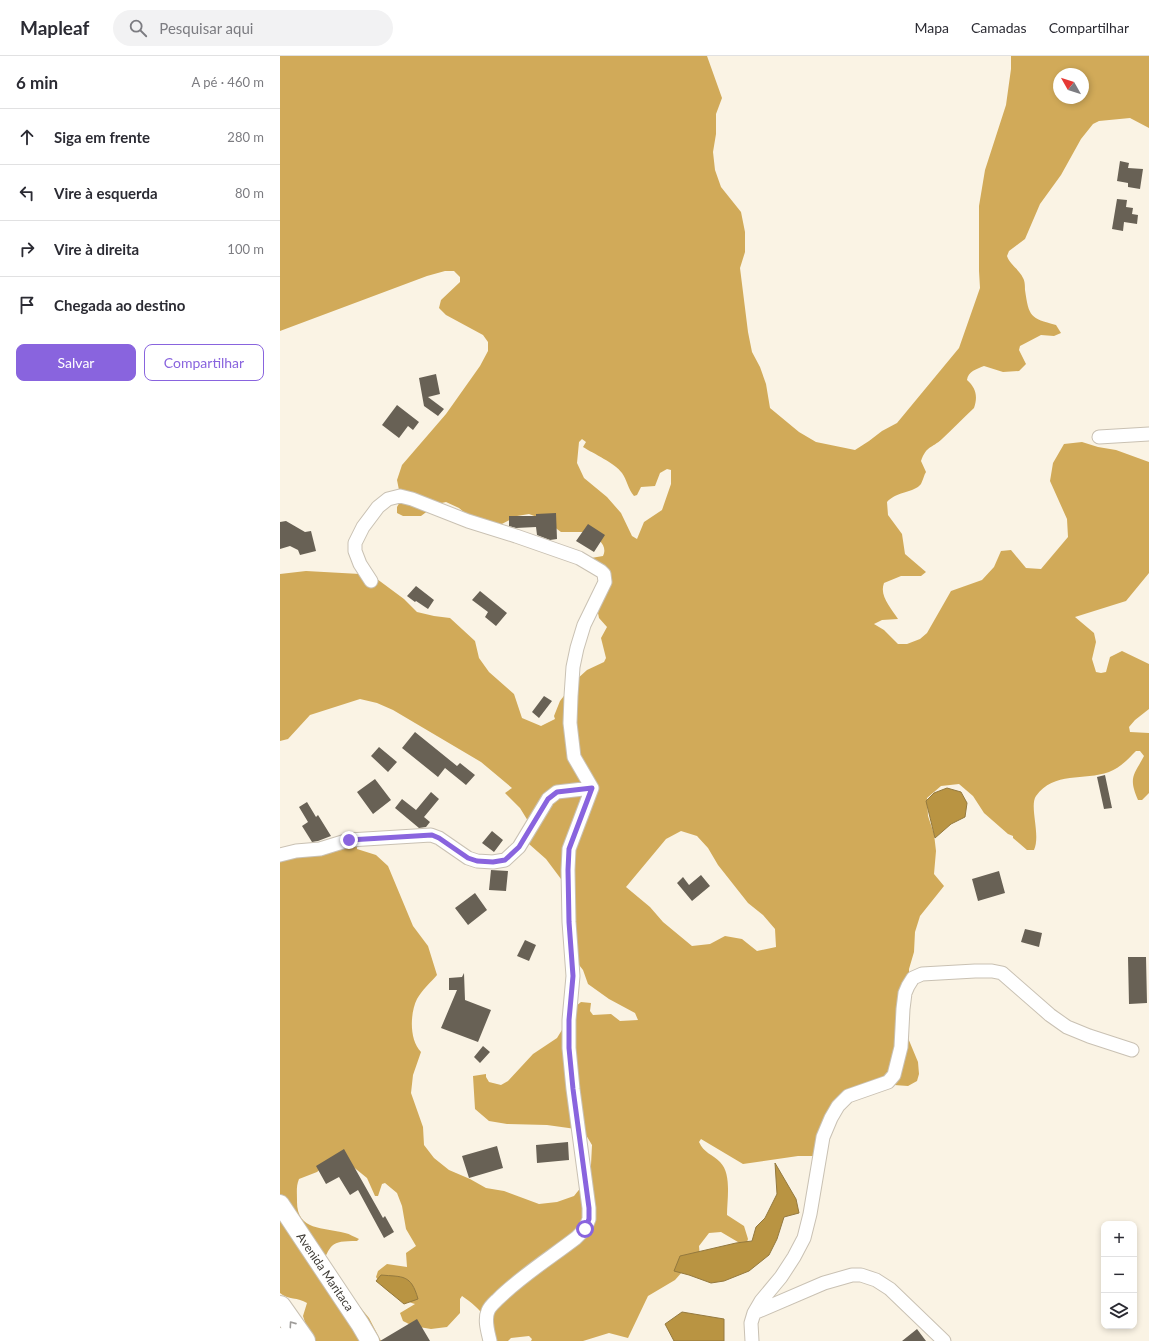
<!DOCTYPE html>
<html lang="pt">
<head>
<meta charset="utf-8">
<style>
  body { margin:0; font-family:Lato,sans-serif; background:#f2f2f3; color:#2b2b33 }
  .controls { position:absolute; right:12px; bottom:12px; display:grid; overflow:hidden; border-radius:8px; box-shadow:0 2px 6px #0003 }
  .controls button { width:36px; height:36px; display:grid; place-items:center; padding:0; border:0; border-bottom:1px solid #e1e1e2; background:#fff; color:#2b2b33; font:20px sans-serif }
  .compass { position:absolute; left:773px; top:12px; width:36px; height:36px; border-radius:50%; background:#fff; box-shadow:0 2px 6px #0003; rotate:309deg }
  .stop { position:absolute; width:12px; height:12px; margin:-9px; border:3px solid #8964de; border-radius:50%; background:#fff }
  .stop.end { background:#8964de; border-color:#fff; box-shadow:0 1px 4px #0008 }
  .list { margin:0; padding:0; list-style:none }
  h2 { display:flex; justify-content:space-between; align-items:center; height:52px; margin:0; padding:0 16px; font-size:17px }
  h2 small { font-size:13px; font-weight:400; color:#7c7c81 }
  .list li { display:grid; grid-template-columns:26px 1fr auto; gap:12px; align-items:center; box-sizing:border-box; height:56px; padding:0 16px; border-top:1px solid #e1e1e2 }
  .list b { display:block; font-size:15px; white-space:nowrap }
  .list em { font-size:13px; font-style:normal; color:#7c7c81 }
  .actions { display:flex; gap:8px; padding:12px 16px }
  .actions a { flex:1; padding:9px 0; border:1px solid #8964de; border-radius:8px; text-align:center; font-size:14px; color:#8964de }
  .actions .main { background:#8964de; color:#fff }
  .icon { flex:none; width:22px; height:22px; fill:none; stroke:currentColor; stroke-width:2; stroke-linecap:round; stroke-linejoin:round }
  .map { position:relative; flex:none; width:869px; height:1285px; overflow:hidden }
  header { display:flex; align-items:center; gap:24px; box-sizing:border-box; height:56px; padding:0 20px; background:#fff; border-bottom:1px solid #e1e1e2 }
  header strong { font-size:19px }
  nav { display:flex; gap:22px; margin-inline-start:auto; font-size:14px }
  .search { width:280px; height:36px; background:#f2f2f3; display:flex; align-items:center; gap:10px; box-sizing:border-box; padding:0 14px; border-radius:22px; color:#7c7c81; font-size:15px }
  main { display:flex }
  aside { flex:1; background:#fff }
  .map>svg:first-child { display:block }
  .forest { fill:#d1aa59; fill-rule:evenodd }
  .water { fill:#b99442; stroke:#94793e }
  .building { fill:#686155 }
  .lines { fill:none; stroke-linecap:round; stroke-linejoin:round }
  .street-casing { stroke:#c9c1b3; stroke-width:15 }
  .secondary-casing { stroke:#c9c1b3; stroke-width:20 }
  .highway-casing { stroke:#c9c1b3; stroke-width:24 }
  .street { stroke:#fff; stroke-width:13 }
  .secondary { stroke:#fff; stroke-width:18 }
  .highway { stroke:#fff; stroke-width:22 }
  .oneway { stroke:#9e9c9a }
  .route { stroke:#8964de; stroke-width:5 }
  .labels { text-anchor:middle; stroke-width:4; stroke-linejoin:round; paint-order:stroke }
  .street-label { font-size:12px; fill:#3d3a34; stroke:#fff }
</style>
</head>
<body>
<header>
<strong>Mapleaf</strong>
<div class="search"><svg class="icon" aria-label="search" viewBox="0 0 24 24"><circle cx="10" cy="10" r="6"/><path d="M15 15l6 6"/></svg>Pesquisar aqui</div>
<nav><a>Mapa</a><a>Camadas</a><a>Compartilhar</a></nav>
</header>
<main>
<aside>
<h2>6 min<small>A pé · 460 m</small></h2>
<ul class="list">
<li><svg class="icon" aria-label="ahead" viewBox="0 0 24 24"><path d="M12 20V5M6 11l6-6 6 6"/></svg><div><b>Siga em frente</b></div><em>280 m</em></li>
<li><svg class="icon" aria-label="left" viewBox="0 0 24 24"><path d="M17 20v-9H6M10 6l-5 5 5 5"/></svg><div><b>Vire à esquerda</b></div><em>80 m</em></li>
<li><svg class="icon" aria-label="right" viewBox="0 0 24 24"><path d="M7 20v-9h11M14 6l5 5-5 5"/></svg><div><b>Vire à direita</b></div><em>100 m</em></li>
<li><svg class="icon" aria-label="arrive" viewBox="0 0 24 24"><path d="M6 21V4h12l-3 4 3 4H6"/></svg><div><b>Chegada ao destino</b></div></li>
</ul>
<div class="actions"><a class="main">Salvar</a><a>Compartilhar</a></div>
</aside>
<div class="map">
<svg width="869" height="1285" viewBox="0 0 869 1285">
  <rect width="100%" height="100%" fill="#faf3e4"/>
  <!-- forest -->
  <path class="forest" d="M0,0h427l15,42 -6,16v20l-3,18 2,18 6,17 20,25 4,20v20l-5,16 8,64 4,20 8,15 6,17 4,24 29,24 17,10 39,8 14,-9 13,-10 15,-8 62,-75 21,-60 -1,-17v-65l6,-36 21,-65 5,-36v-13h138v72l-19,-10 -31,3 -6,3 -12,15 -20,36 -21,29 -15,35 -16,12 -2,5c3,9 12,13 16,22 2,3 2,9 2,12 4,27 5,28 31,35l5,8 -7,3 -13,-1 -21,11 -1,4 7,14 -7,7 -16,1 -19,-6c-7,3 -16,5 -17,14 9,8 11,16 7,28 -11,10 -21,21 -32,31 -11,10 -15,6 -21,22l5,11c-2,3 -3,8 -5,12 -7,9 -24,7 -34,18l1,13 14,19 3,20 21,18 -5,4h-20l-17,7c-5,13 7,25 14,36l-16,1 -8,4 10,6 14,14h9l13,-5 7,-6 24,-42 31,-11 12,-13 7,-16 10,-1 15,18 15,1 27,-32 -1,-18 -17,-38 3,-18 11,-19 18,-2 16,5 18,3 33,12v111l-23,28 -51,16 19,16 2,9 -4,17 4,13 5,1 5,-1 4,-15 12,-6 27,13v45l-14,11 -6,7 1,5 19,1v60l-7,7h-4c-10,-23 -4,-25 6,-44l-4,-5h-4c-8,8 -16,17 -27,21 -25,9 -55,-1 -73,24 -7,10 5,39 -2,54h-7l-14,-12v-2l-5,-2 -24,-21 -11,-17 -14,-12 -18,2 -14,12 1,18 6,18 2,17 -2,23 10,12 -24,30 -5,16 -1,20 -5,17v11l-6,46 15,36 1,12 -2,7 -9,5 -14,-1 -20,3 -33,20 -26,48h-17l-55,8 -42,-25 -2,3c5,11 13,12 21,20 12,12 7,37 7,53l17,11 4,13 -2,6h-3l-22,-13 -12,1 -10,13 1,12 -11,6 -14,16 -27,16 -20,42 -19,-5 -26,8h-52l1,-2 -3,-3 -18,2 -3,3h-12c-10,-23 -12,-30 -34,-45l-2,3v14l-13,14 -16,2 -18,-3 -10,-5 -3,-8 15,-9c-17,-6 -29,-10 -39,-27l2,-6 9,-7 20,3 -1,-14 10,-7 -10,-17 -4,-23 -5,-13 -12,-10 -3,1 -4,12h-3l-8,-18 -21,-17 -19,2 -10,9 -18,7c-3,7 -2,14 -2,21 -1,31 26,27 48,33 5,1 9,4 14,6l-2,2c-28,0 -25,3 -37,27l10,17 30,22 9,11 12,23h-66l-6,-6 -6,-19 4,-13c-9,-6 -19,-3 -27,-10v-445l38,8 39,-16v9l19,6 12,11 25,60 15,20 9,29c-6,7 -15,15 -20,24 -7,14 -8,41 4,53l-8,23 -2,18 12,34 1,18 10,13 15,12 21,9 16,9 18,3 35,13 18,-2 17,-6 12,-15 5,-16 1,-20 -9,-15 -36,-5 -40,-1 -18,-3 -14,-12 -2,-33 13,-2v3l3,5 12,3 7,-4 25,-27 24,-16 8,-13 6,-15 10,-8 10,1 -1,8 3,4 18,-1 9,7 18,-1 -3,-7 -26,-14 -21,-15 -5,-14 -7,-9 -7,-24 -8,-58 -15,-20 -17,-15 -1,-23 -8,-13 -15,-15 7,-5 -31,-26 -88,-52 -16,-7 -17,-4 -50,16 -22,24 -8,2v-167l26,-3 54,3 17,5 27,20 13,13 17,4 16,2 25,23 4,17 10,14 25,22 8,24 19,8 14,-7 -1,-3 6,-15 16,-21 11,-10 17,-8 2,-4 -5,-20 6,-11 -8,-9 -1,-5 7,-25 -14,-30 12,-2c5,-11 -5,-16 -12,-24h-30l-16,-12 -16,-6 -12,2 -21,11 -19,-4 -18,-15 -13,-6 -9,2 -16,12h-18l-6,-3v-6l4,-7 -4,-20 5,-15 44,-51 34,-48 8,-15v-9l-5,-7 -37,-20 -7,-7 2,-8 19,-18v-5l-6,-6h-9l-18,5 -147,55zM779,18h24v24h-24zM302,383l4,3 -3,5c11,7 32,16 39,26 5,7 6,16 12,23l3,-1 4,-8 14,-1 5,-13 7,-4 4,1v14l-9,26 -18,12 -7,17 -5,-3 -11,-23 -14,-16 -23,-19 -7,-15 2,-21zM401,775l16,5 11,12 10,17 30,38 15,12 12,14 1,18 -19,4 -15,-12 -17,-3 -15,8 -18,2 -29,-24 -13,-15 -24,-20 40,-48z"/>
  <!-- water -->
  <path class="water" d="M667,732l14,4 6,11 -2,14 -14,7 -16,14 -9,-37 8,-8z
    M495,1107l21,36 3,14 -15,4 -7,22 -8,16 -20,16 -25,10 -13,2 -22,-8 -15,-4 6,-15 56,-13 16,-2 4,-14 9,-9 12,-24z
    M101,1219c22,2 30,-1 37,24l-14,5 -28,-23z
    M402,1256l42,7v22h-50l-9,-17z"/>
  <!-- building -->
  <path class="building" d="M840,105l9,2 -1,5 15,1 -3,20 -12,-2v-4l-11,-2z
    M837,143l10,1 -1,7 7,1 -1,6 6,1 -1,9 -13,-2 -1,9 -11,-2z
    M156,318l4,20 -12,3 16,12 -6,7 -14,-10 -5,-28z
    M117,349l22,17 -6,8 -5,-4 -9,12 -17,-13z
    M276,457l1,26 -7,1 -13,-5 -1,-8 -20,1 -7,-2v-10h27v-2z
    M6,465l19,11 6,-1 5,20 -16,4 -2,-5 -8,-4 -10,3v-27z
    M308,468l17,11 -11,17 -18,-11z
    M136,530l18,14 -6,9 -12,-8 -1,1 -8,-6z
    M200,535l27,22 -11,13 -11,-9 3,-5 -16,-12z
    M264,640l8,5 -13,17 -7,-6z
    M135,676l42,34 3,-3 15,12 -9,10 -21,-17 -7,9 -36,-29z
    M99,691l18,15 -9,10 -17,-16z
    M825,719l7,33 -8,1 -7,-32z
    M95,723l16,21 -18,14 -16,-22z
    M151,736l8,7 -15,18 6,5 -4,5 -7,1 -24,-20 7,-9 14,11z
    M27,746l9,15 2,-2 13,21 -13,5 -6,1 -10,-16 6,-4 -9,-15z
    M212,775l11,9 -9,12 -12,-9z
    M211,814l17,1 -2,20 -17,-1z
    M719,815l6,22 -27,8 -6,-22z
    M421,819l9,11 -18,15 -15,-18 6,-6 6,8z
    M195,837l12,17 -19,15 -13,-17z
    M745,873l17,4 -3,14 -18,-5z
    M245,884l11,5 -7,16 -12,-5z
    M848,901h18l1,46 -18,1z
    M184,917l1,27 26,10 -13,32 -37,-14 16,-38h-8v-12l13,-1z
    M203,990l7,6 -10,11 -6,-6z
    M288,1086l1,18 -32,3 -1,-18z
    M217,1090l6,22 -34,10 -7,-22z
    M64,1093l39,69 2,-2 9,16 -10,6 -26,-48 -8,5 -11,-18 -13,7 -10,-18z
    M137,1263l13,22h-50z
    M637,1273l9,12h-24z"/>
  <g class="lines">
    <defs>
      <path id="street" d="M819,381l50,-3
        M91,525l-11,-17 -5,-13v-8l8,-16 15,-20 10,-8 12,-3 12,3 56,22 48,15 63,22 22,13 3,3 1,8 -21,43 -7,23 -4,19 -2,29 -1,27 4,34 18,31
        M0,799l16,-4 24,-2 29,-9 82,-5 8,3 29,20 9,3 16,1 12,-2 14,-13 29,-48 9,-7 35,-4
        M474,1257l70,-30 28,-8h9l15,5 14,9 54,52
        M210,1285c-2,-9 -6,-21 -2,-30 2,-5 7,-9 10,-12 23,-23 52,-41 78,-61l9,-9 4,-10v-11l-16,-119 -4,-41v-28l4,-44 -4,-54 -1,-52 1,-21 23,-61
        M472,1285l-1,-18 3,-10 7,-12 20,-24 13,-20 10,-19 6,-24 13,-77 8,-19 7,-12 10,-10 40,-14 6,-7 7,-28 2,-38 2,-16 3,-7 5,-8 9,-4 53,-3h17l10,2 48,42 17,12 22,9 43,14"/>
      <path id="secondary" d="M0,1148l80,120 10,17"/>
      <path id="highway" d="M0,1251l24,34
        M0,1283l1,2"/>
    </defs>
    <!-- street casing -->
    <use href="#street" class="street-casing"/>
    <!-- secondary casing -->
    <use href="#secondary" class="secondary-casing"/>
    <!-- highway casing -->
    <use href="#highway" class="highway-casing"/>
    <!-- street -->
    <use href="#street" class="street"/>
    <!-- secondary -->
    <use href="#secondary" class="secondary"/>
    <!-- highway -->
    <use href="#highway" class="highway"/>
  </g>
  <!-- one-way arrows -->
  <defs><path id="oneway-chevron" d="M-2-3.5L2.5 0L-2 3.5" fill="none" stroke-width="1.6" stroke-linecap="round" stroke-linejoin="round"/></defs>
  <use class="oneway" href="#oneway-chevron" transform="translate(12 1268) rotate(-125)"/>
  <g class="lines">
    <!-- route -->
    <path class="route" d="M69,784l83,-5 7,3 29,20 9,3 16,1 12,-2 14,-13 29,-48 9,-7 35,-4 -23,61 -1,21 1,52 4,54 -4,44v28l4,41 16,119v11l-4,10"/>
  </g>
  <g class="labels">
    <!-- street labels -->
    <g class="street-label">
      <text transform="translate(45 1216) rotate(56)" y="4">Avenida Maritaca</text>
    </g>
  </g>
</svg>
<div class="controls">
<button>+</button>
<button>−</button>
<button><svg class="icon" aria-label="layers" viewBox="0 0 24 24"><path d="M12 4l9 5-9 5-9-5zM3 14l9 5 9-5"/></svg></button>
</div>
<svg class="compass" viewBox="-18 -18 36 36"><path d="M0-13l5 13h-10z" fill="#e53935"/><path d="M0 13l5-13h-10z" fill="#7c7c81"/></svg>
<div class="stop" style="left:305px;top:1173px"></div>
<div class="stop end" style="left:69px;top:784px"></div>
</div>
</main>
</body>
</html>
